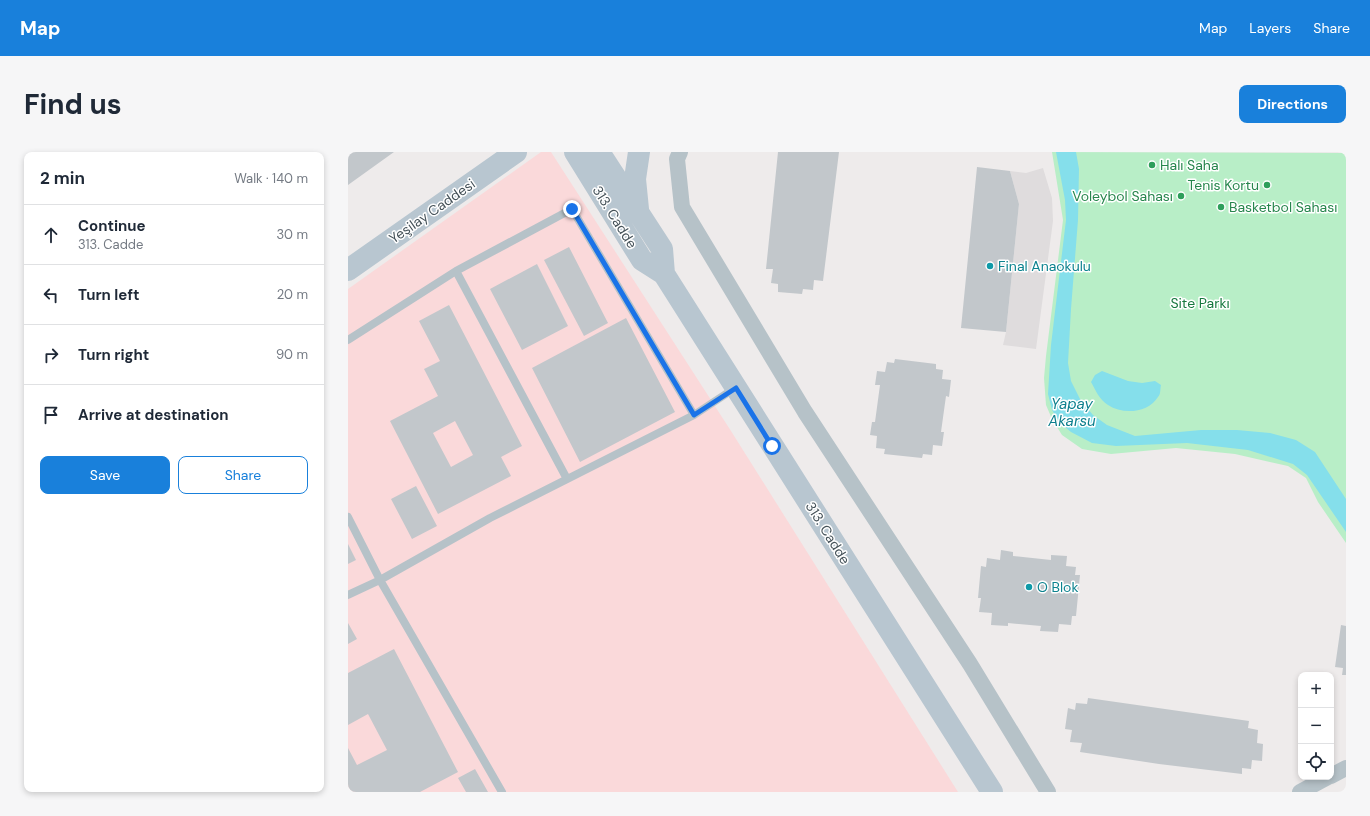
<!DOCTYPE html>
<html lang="en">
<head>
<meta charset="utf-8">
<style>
  body { margin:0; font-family:"DM Sans",sans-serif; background:#f6f6f7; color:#1f2937 }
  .controls { position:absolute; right:12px; bottom:12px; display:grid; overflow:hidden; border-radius:8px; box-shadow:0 2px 6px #0003 }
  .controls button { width:36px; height:36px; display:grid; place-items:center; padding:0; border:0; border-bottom:1px solid #e0e1e3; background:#fff; color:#1f2937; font:20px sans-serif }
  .stop { position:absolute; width:12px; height:12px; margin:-9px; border:3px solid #1a73e8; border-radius:50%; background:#fff }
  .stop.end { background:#1a73e8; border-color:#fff; box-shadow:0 1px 4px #0008 }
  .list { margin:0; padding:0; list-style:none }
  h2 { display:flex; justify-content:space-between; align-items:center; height:52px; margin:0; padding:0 16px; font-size:17px }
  h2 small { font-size:13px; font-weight:400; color:#747a83 }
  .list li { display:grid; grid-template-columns:26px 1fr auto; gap:12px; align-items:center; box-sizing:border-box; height:60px; padding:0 16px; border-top:1px solid #e0e1e3 }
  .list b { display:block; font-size:15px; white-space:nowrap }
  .list p { margin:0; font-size:13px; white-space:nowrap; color:#747a83 }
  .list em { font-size:13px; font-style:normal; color:#747a83 }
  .actions { display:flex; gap:8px; padding:12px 16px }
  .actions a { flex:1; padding:9px 0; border:1px solid #1980db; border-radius:8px; text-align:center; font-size:14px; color:#1980db }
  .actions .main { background:#1980db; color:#fff }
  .icon { flex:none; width:22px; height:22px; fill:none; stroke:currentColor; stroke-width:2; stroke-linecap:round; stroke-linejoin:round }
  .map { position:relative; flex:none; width:998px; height:640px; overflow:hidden; border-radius:8px }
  header { display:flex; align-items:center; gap:24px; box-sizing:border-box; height:56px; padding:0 20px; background:#1980db; color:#fff }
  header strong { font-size:19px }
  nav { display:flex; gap:22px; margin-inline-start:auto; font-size:14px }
  .intro { display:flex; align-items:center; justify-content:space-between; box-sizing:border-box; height:96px; padding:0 24px }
  h1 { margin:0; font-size:28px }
  .button { padding:10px 18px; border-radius:8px; background:#1980db; color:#fff; font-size:14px; font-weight:700 }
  main { display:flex; gap:24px; padding:0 24px }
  aside { flex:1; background:#fff; border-radius:8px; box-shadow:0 2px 6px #0003 }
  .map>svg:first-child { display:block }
  .education { fill:#dfdcdd }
  .medical { fill:#fad9da }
  .green { fill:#b8eec7 }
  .water { fill:#85dfeb }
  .building { fill:#c2c7cb; fill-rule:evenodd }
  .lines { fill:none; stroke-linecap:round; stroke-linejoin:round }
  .service { stroke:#b6c2c8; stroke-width:8 }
  .minor { stroke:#b6c2c8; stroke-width:16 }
  .secondary { stroke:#b8c6d0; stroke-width:22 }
  .route { stroke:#1a73e8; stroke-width:5 }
  .leisure-dot { fill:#2e9e5b; stroke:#fff; stroke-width:1.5 }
  .culture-dot { fill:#0f9aa8; stroke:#fff; stroke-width:1.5 }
  .labels { text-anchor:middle; stroke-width:3; stroke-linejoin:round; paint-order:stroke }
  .leisure-label { font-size:14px; fill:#27864d; stroke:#fff; text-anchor:start }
  .street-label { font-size:14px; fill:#445158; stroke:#fff }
  .culture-label { font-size:14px; fill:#0d838f; stroke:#fff; text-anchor:start }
  .park-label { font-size:14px; fill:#16783e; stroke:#fff }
  .water-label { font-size:15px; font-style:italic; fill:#0d7f8d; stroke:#fff }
</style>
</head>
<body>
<header>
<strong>Map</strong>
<nav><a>Map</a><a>Layers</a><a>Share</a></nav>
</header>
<div class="intro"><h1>Find us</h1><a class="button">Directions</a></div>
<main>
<aside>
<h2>2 min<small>Walk · 140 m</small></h2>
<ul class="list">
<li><svg class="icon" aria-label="ahead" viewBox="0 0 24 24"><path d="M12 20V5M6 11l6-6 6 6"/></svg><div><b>Continue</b><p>313. Cadde</p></div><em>30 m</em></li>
<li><svg class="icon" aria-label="left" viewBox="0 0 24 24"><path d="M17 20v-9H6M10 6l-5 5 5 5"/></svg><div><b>Turn left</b></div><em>20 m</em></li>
<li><svg class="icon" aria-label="right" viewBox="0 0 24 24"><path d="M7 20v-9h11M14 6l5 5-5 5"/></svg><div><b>Turn right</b></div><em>90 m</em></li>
<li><svg class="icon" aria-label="arrive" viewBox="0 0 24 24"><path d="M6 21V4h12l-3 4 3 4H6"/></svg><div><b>Arrive at destination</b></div></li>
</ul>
<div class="actions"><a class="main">Save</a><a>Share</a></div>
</aside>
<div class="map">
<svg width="998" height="640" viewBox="0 0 998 640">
  <rect width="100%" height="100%" fill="#eeebeb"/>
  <!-- education -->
  <path class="education" d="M695,16l9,30 1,23 -17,128 -33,-4 3,-13 13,-128 -9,-33 16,2z"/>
  <!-- medical -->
  <path class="medical" d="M193,0h10l180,279 227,361h-610v-503z"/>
  <!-- green -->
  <path class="green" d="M704,0l294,1v390l-28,-41 -12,-24 -18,-12 -53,-12 -59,-6 -65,6 -29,-5 -20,-14 -10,-16 -6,-14 -2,-27 2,-22 17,-136z"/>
  <!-- water -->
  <path class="water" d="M708,0h20l3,17 -1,51 -7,89 -3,54 3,18 10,20 12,14 14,10 28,11 66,-6h36l33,3 26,7 19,12 31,47v33l-39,-57 -14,-11 -45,-14 -61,-7 -71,3 -24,-3 -21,-11 -11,-9 -8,-13 -4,-16 3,-49 15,-125 -1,-20z
    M754,219l26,10 14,2 13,-2 6,4c-1,4 0,9 -3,12 -10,16 -35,18 -50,8 -9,-6 -12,-14 -17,-23l4,-7z"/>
  <!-- building -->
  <path class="building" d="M0,0h46l-46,33z
    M430,0h61l-16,129 -9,-1 -1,10 -10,-1 -1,5 -24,-2v-8l-7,-1 2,-14h-7z
    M629,15l33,4 9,33 -13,128 -45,-4z
    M221,95l39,76 -24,13 -40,-76z
    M189,112l31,62 -46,24 -32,-61z
    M101,153l73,141 -21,11 10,19 -73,38 -48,-93 48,-25 -14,-27 16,-8 -21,-40zM107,269l18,34 -22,12 -18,-34z
    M278,166l49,94 -95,50 -48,-94z
    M547,207l41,5v5l7,1 -1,9 9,1 -2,17 -3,-1 -5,36h3l-2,14 -9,-1 -1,10 -9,-1 -1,4 -38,-4 1,-5 -9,-1 1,-12 -7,-1 2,-13h3l5,-37h-5l2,-14 8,1 2,-10 7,1z
    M68,334l21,40 -25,13 -21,-40z
    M0,392l8,16 -8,4z
    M653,398l12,2v4l38,4v-5l16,1 -1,10 10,1 -1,8h5l-4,41h-4l-1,9 -12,-1 -1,8 -18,-1 1,-5 -33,-3v3l-17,-1 1,-12 -13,-1 2,-14h-3l3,-32 5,1 1,-9 13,2z
    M0,471l9,16 -9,5z
    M993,473l5,1v49h-4l1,-7 -8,-1z
    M46,497l64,123 -38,20h-72v-44l9,17 30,-15 -19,-36 -20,11v-52z
    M740,546l161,23 -1,7 10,2 -1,13 6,1 -1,17 -10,-1 -1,9 -9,-1v6l-83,-10 -79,-12 2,-9 -12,-1 2,-12 -7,-1 3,-21 7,2 1,-7 11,1z
    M127,617l13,23h-22l-8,-14z"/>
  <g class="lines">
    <!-- service -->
    <path class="service" d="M108,119l111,208
      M0,188l108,-69 116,-62 122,206
      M0,365l32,63 122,212
      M0,443l32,-15 110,-62 204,-103 41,-27"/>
    <!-- minor -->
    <path class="minor" d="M332,0l-3,7 5,48 123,205 165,252 78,128
      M983,624l15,-8
      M952,640l28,-15"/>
    <!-- secondary -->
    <path class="secondary" d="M227,0l67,108 22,14 328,518
      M251,0l63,97 2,25
      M290,57l-3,-30 4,-27
      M0,118l168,-118"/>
  </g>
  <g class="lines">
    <!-- route -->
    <path class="route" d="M224,57l122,206 42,-27 36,58"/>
  </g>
  <!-- markers -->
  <g class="leisure-dot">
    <circle cx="804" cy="13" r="4"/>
    <circle cx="919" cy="33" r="4"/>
    <circle cx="833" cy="44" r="4"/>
    <circle cx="873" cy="55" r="4"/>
  </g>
  <g class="culture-dot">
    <circle cx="642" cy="114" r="4"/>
    <circle cx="681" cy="435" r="4"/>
  </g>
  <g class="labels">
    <!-- leisure labels -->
    <g class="leisure-label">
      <text x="812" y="18">Halı Saha</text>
      <text x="911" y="38" text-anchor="end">Tenis Kortu</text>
      <text x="825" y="49" text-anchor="end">Voleybol Sahası</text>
      <text x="881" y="60">Basketbol Sahası</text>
    </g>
    <!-- street labels -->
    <g class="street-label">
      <text transform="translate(84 59) rotate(-35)" y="5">Yeşilay Caddesi</text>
      <text transform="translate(267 65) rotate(58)" y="5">313. Cadde</text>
      <text transform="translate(480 381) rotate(58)" y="5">313. Cadde</text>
    </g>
    <!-- culture labels -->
    <g class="culture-label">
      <text x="650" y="119">Final Anaokulu</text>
      <text x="689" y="440">O Blok</text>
    </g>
    <!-- park labels -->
    <g class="park-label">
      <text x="852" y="156">Site Parkı</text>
    </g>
    <!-- water labels -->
    <g class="water-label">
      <text x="724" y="257">Yapay<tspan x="724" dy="17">Akarsu</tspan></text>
    </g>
  </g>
</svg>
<div class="controls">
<button>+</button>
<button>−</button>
<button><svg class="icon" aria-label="locate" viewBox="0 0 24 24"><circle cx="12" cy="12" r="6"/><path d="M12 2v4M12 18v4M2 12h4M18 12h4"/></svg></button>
</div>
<div class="stop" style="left:424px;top:294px"></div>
<div class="stop end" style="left:224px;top:57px"></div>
</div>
</main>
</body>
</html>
